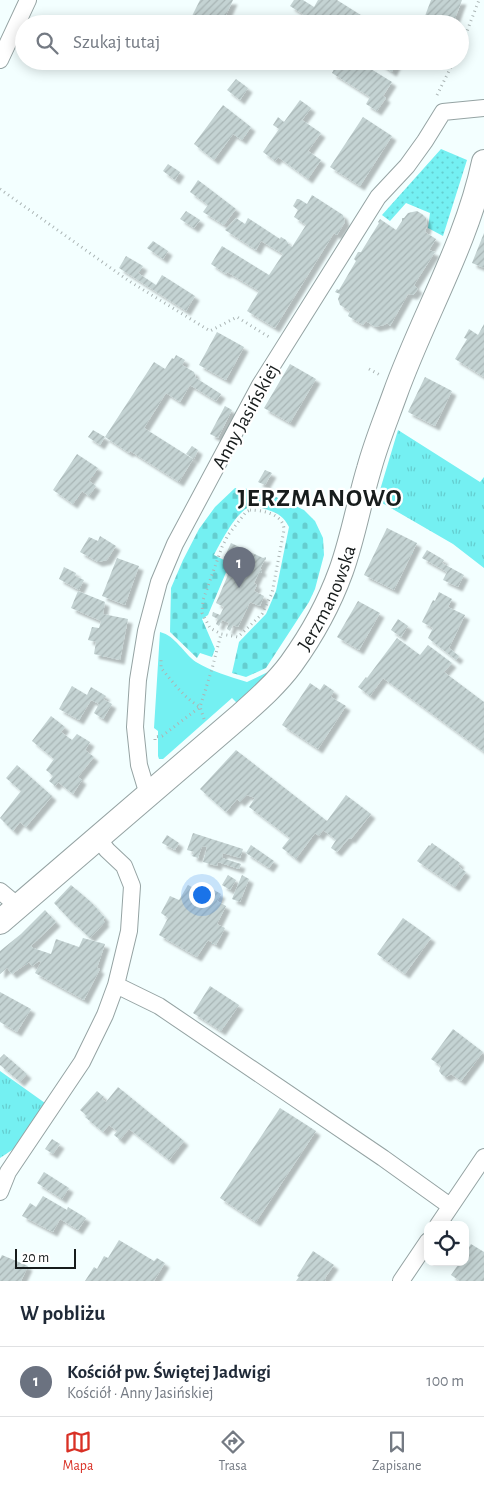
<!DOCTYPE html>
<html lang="pl">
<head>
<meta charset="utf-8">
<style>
  body { margin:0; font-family:"Alegreya Sans",sans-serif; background:#f2f2f3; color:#1f2937 }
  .controls { position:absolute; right:15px; bottom:15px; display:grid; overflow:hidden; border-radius:10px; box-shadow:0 2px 12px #0003 }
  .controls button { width:45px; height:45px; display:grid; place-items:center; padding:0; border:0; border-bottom:1px solid #e0e1e3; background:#fff; color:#1f2937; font:25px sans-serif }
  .scale { position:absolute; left:15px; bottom:12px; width:61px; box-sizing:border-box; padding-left:5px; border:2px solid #171c1c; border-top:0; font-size:14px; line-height:18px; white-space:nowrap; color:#171c1c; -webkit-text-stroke:4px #fff; paint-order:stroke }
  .you { position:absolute; left:201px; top:894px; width:18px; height:18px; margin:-12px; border:4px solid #fff; border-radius:50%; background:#1a73e8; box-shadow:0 0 0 8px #1a73e833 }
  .badge { display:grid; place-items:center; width:32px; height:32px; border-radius:50%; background:#d93025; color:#fff; font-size:16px; font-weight:700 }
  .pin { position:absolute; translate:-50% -41px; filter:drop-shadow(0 1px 2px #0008) }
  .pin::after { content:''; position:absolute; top:26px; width:18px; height:15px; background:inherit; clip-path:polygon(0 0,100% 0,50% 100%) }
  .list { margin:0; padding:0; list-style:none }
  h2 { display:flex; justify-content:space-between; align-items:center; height:65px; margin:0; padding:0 20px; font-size:21px }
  h2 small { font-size:16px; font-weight:400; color:#747a83 }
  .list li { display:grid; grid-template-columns:32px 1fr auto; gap:15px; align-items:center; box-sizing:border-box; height:70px; padding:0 20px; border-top:1px solid #e0e1e3 }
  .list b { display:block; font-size:19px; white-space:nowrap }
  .list p { margin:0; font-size:16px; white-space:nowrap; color:#747a83 }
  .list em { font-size:16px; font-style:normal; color:#747a83 }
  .icon { flex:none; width:28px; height:28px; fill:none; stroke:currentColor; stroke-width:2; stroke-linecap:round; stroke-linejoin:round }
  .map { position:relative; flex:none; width:484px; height:1281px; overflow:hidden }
  .search { position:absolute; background:#fff; box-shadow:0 2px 12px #0003; left:15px; right:15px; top:15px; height:55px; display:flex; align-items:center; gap:12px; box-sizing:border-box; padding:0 18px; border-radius:28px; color:#747a83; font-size:19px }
  .sheet { height:135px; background:#fff }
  nav { display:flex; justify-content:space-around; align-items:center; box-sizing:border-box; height:70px; border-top:1px solid #e0e1e3; background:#fff; font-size:14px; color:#747a83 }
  nav a { display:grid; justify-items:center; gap:2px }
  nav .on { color:#d93025 }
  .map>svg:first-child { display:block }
  .grass { fill:#74f0f2 }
  .cemetery { fill:url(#cemetery-stones) }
  .park { fill:url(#park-tufts) }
  .garden { fill:url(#garden-dots) }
  .building { fill:url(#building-hatch); filter:url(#shadow) }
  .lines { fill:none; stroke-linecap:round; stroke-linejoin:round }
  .street-casing { stroke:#95a3a3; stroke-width:18 }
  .secondary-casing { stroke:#95a3a3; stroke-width:26 }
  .path { stroke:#abb5b5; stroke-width:3; stroke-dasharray:1 4; stroke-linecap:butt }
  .street { stroke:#fff; stroke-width:16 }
  .secondary { stroke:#fff; stroke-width:24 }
  .labels { text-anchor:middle; stroke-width:4.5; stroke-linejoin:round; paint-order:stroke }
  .street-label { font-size:20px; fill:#171c1c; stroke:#fff }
  .district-label { font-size:25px; font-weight:bold; letter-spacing:1px; fill:#171c1c; stroke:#fff }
</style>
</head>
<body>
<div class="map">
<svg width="484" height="1281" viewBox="0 0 484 1281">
  <defs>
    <pattern id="cemetery-stones" width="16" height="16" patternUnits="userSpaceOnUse" patternTransform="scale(1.25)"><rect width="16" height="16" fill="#74f0f2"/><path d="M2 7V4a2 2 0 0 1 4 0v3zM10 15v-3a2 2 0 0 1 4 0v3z" fill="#64cdcf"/></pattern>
    <pattern id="park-tufts" width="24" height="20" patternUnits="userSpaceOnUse" patternTransform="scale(1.25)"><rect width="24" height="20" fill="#74f0f2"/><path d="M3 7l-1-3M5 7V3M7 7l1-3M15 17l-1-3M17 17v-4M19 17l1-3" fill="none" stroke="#64cdcf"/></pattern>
    <pattern id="garden-dots" width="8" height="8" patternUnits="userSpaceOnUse" patternTransform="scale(1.25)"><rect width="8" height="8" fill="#74f0f2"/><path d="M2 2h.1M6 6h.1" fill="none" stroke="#64cdcf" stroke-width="1.8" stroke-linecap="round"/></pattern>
    <pattern id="building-hatch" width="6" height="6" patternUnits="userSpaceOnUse" patternTransform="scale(1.25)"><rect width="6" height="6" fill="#c4d3d3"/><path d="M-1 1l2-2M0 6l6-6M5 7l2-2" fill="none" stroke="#a8b5b5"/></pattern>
    <filter id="shadow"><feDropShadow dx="4.5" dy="4.5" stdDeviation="1" flood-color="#0004"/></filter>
  </defs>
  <rect width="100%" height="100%" fill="#f3ffff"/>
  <!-- grass -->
  <path class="grass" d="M160,632c16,4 23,21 36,30 15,9 34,15 51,20l23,-11v1l-33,31 -5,-5 -69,61h-4l-1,-3v-25l-4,-3z"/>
  <!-- cemetery -->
  <path class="cemetery" d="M235,488l26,2 43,20 11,11 8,17 1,17 -9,34 -6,13 -43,66 -20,9 -14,-4 7,-31 27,-28 10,-23 13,-64c-5,-10 -11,-14 -21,-17 -4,-1 -11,-4 -15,-4 -15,1 -33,38 -39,49l16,8 -22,52 -6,4 13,30 -3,8 -12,-4 -3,5 -27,-26 1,-44 12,-28 16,-31 16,-22z"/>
  <!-- park -->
  <path class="park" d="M398,430l82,52 4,-5v91l-31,-24 -76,-44z
    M0,1071l45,32 -30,45 -15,10z"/>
  <!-- garden -->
  <path class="garden" d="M441,149l26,11 -24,76 -15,-8 2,-15 -24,-10 -16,18 -8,-6z"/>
  <!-- building -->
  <path class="building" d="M200,0h33l-11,24h-34z
    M294,0h9l11,7 4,-7h19l38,24h-57l-28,-18z
    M431,0h31l-9,24h-31z
    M338,61h20l34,21 -9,14 3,2 -9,13 -11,-7 4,-7 -38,-24z
    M376,61h22l-6,11z
    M236,79l12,9 -8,12 -13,-10z
    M300,100l11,8 -9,12 19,13 -13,18 13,9 -13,19 -30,-22 -3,4 -12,-9 16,-23 -6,-4 5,-8 6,5z
    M223,105l28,22 -9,13 -9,-6 -19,26 -20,-16z
    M363,117l29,19 -32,50 -30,-19z
    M168,164l12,8 -5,8 -12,-9z
    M198,180l38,29 -12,16 -21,-13 5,-7 -18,-13z
    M312,195l31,20 2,7 -8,13 -3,-2 -59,95 -28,-17 12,-20 -32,-19 -1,2 -15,-10 11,-18 47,29 14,-21 -22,-13 -5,9 -31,-20 11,-12 9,6 3,-6 32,21 1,-2 5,3 3,5 3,2 14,-22 -12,-8 4,-7 -5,-4 4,-7h2l8,5z
    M186,211l14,9 -6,8 -14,-9z
    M417,211l5,3 4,4 1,8 -2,6 11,7 -7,11 6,2 -21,33 4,4 -5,6 -5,-1 -18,32 -3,-3 -3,2 -9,2 -9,-6 -3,4 -15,-9 2,-5 -10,-6 -2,-6 2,-5 -5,-2 2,-3 2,1 17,-29 -2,-2 4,-7h3l18,-29 -1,-1 2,-3 16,11 6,-9v-3h2l4,-5z
    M484,233v35l-12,-5z
    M153,241l15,10 -5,8 -16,-11z
    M126,256l17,10 -5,7 18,12 6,-10 33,21 -9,15 -67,-43z
    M484,324v53l-29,-18 12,-20 -3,-1 5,-9 9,6z
    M217,332l27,15 -18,33 -27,-15z
    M176,355l9,5 -3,5 12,7 2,6 25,16 -5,7 -26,-16 -10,17 -14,-9 -22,35 49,31 -14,23 -49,-31 -1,2 -24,-16 49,-75 11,7 7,-11 2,1z
    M290,364l26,15 -26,44 -26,-15z
    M425,377l27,14 -17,35 -27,-14z
    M225,406l7,4 -14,28 -8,-4z
    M93,430l12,7 -5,8 -12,-8z
    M192,446l6,4 -4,9 -8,-5z
    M77,454l21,14 -9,13 7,5 -7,10 -7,-5 -9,13 -20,-14z
    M265,470l7,3 -7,12 -7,-3z
    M387,528l30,15 -23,47 -30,-15z
    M100,536l16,10 -9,14 -9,2 -18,-10 9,-15 9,4z
    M231,543l32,15 3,-1v2l-2,2 -4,8 2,1 -1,3 -2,-1 -5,11 3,2 -3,6 10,5 -4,10 -10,-4 -12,25 -5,-2 -3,6 -3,-2 2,-6 -7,-3 -3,6 -3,-2 2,-5 -6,-3 1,-4 7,3 4,-8 -8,-4 14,-33 3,1 3,-8 -12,-5z
    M427,550l17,10 -2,3 22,12 -6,12 -15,-7 4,-8 -25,-14z
    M117,558l22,8 -14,39 -23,-9z
    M64,567l12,6 -1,3 9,4 -5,10 -20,-11z
    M78,591l27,11 -2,12 25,5 -8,41 -26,-6 2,-12 -8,-2 4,-13 7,1 2,-7 -30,-13z
    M439,592l13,7 -4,8 17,8 -16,33 10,8 -3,4 -28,-22 5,-10 -11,-6 11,-22 2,1z
    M358,601l22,12 -21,37 -22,-13z
    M398,619l10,7 -7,11 -10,-7z
    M397,638l23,17 8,-10 24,18 -8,9 40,30v50l-101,-74 -13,18 -12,-9 8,-10 1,1z
    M310,683l10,7 4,-6 10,7 -3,6 15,9 -28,43 -36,-24z
    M72,686l15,9 4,-8 15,9 -3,3 9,5 -9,15 -9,-6 5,-9 -8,-4 -12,20 -20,-11z
    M51,716l14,11 -4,5 11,8 5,-6 13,8 -5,8 9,7 -16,20 4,3 -9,14 -15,-12 -3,4 -6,-5 4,-5 -7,-6 8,-11 -22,-18z
    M236,750l91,71 19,-26 25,19 -20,25 -2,-1 -12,14 -6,-4 5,-8 -13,-10 -4,6 -4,-3 -19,26 -14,-11 8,-10 -41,-31 6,-9 -3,-1 -5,-2 -7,7 -3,-3 -11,13 -26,-23z
    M17,765l35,31 -26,31 -6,-5 -7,9 -13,-13 21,-27 -15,-13z
    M193,833l50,16 -3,9 -17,-5 -1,5 19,6 -2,5 -21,-7 -1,4 -14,-4 4,-15 -5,-1 -4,12 -6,-2 2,-4 -7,-2z
    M167,835l12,8 -4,7 -13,-7z
    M432,843l28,20 -2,3 8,6 -11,15 -38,-26 12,-16 1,1z
    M251,845l23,16 -5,7 -23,-15z
    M228,875l8,5 -6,10 -8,-5z
    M242,875l7,4 -9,23 -8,-3z
    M71,885l20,17 14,16 -2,2 2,2 -15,16 -17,-16h-1l-18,-19z
    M188,885l15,8 4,-7 14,8 -4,7 9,5 -9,18 8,4 -9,17 -8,-5 -11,17 -38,-22 9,-17 -7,-5 9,-17 9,4z
    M45,910l11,12 -25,24 2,2 18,6 5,-15 23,8 4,-9 22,6 -8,24 3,1 -16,31 -49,-27 6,-11 -2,-1 -7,5 -3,-4 -17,12 -5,-6 -7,6v-23l21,-17z
    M403,918l28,20 -26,36 -28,-20z
    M210,986l29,19 -18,26 -28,-18z
    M0,992l31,17 -14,23 -17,-10z
    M453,1029l30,23 -22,29 -10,-7 -5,3 -4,-2 -3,-4 2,-5 -10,-7z
    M4,1054l23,20 -7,8 -20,-17v-7z
    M118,1087l66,54 -15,19 -40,-31 -9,11 -6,-5 3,-4 -8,-6 -6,7 -18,-15 2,-1 -7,-6 17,-19 7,6 -2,2 4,3z
    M280,1108l36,23 -60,91 -36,-24z
    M52,1139l8,5 -7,10 -8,-5z
    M44,1172l25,16 -7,11 -25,-16z
    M43,1196l24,14 1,-3 18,11 -8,12 -18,-11 -7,13 -31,-16 8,-13 6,4z
    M119,1240l35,21 3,-3 8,5 -11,18h-69l9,-14 3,2 7,-13 4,2z
    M471,1244l13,8v29h-24l-9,-6 9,-13h5v-9z
    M313,1251l21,14 -9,13 1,1 -1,2h-29l3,-4 -2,-1z
    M2,1255l26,11 -7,15h-21v-22z"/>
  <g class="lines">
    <defs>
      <path id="street" d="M0,60l28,-60
        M151,793l-6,-8 -6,-20 -4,-38 3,-47 8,-49 13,-49 16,-38 85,-159 118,-188 29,-31 18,-25 18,-29 41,-4
        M0,891l18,15
        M116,985l43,21 224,152 67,48
        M0,1192l8,-20 74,-110 23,-47 11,-30 13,-54 3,-45 -8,-20 -17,-16 -9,-12
        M438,1225l46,-68
        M401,1281l27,-40"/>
      <g id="secondary">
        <path id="s1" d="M0,922l241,-207c18,-16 36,-32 50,-51 21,-29 38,-60 50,-93 12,-33 18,-69 28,-102 7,-26 17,-50 26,-75 28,-78 72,-151 89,-232"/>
      </g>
    </defs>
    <!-- street casing -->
    <use href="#street" class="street-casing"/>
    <!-- secondary casing -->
    <use href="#secondary" class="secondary-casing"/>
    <!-- path -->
    <path class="path" d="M460,49l19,-49
      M437,95l17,-34
      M0,189l129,92 81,50 27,-14 32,20
      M369,369l11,6
      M250,510c12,0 34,4 34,20l-12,63 -10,21 -24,23 -17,-3 -11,-6 -8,-15 1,-13 19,-53 6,-12 18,-23z
      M204,719l-4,-12 12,-38 9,-35
      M155,740v-3l7,-1 38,-29c-16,-9 -27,-25 -39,-39v-8"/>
    <!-- street -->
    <use href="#street" class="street"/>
    <!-- secondary -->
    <use href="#secondary" class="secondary"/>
  </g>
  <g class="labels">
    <!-- street labels -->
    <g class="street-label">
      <text transform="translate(245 416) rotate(-61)" y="7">Anny Jasińskiej</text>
      <text dy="7" stroke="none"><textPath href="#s1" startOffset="465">Jerzmanowska</textPath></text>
    </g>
    <!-- district labels -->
    <g class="district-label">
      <text x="320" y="506">JERZMANOWO</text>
    </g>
  </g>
</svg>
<div class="controls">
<button><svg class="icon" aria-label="locate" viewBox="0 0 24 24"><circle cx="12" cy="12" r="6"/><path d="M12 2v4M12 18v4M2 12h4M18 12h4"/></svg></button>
</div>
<div class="scale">20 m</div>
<div class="you"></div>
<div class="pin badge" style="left:239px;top:588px;background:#6b7280">1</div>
<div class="search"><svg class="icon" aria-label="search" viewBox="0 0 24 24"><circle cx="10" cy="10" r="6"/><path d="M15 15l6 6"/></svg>Szukaj tutaj</div>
</div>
<section class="sheet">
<h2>W pobliżu<small></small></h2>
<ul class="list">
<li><span class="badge" style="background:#6b7280">1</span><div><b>Kościół pw. Świętej Jadwigi</b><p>Kościół · Anny Jasińskiej</p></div><em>100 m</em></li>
</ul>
</section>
<nav>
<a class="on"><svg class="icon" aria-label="map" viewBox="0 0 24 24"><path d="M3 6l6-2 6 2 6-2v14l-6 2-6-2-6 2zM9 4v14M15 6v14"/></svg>Mapa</a>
<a><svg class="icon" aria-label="directions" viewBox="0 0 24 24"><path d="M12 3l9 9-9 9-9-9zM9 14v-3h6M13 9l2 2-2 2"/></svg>Trasa</a>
<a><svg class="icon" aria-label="saved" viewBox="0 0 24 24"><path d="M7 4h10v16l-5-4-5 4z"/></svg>Zapisane</a>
</nav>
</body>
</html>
